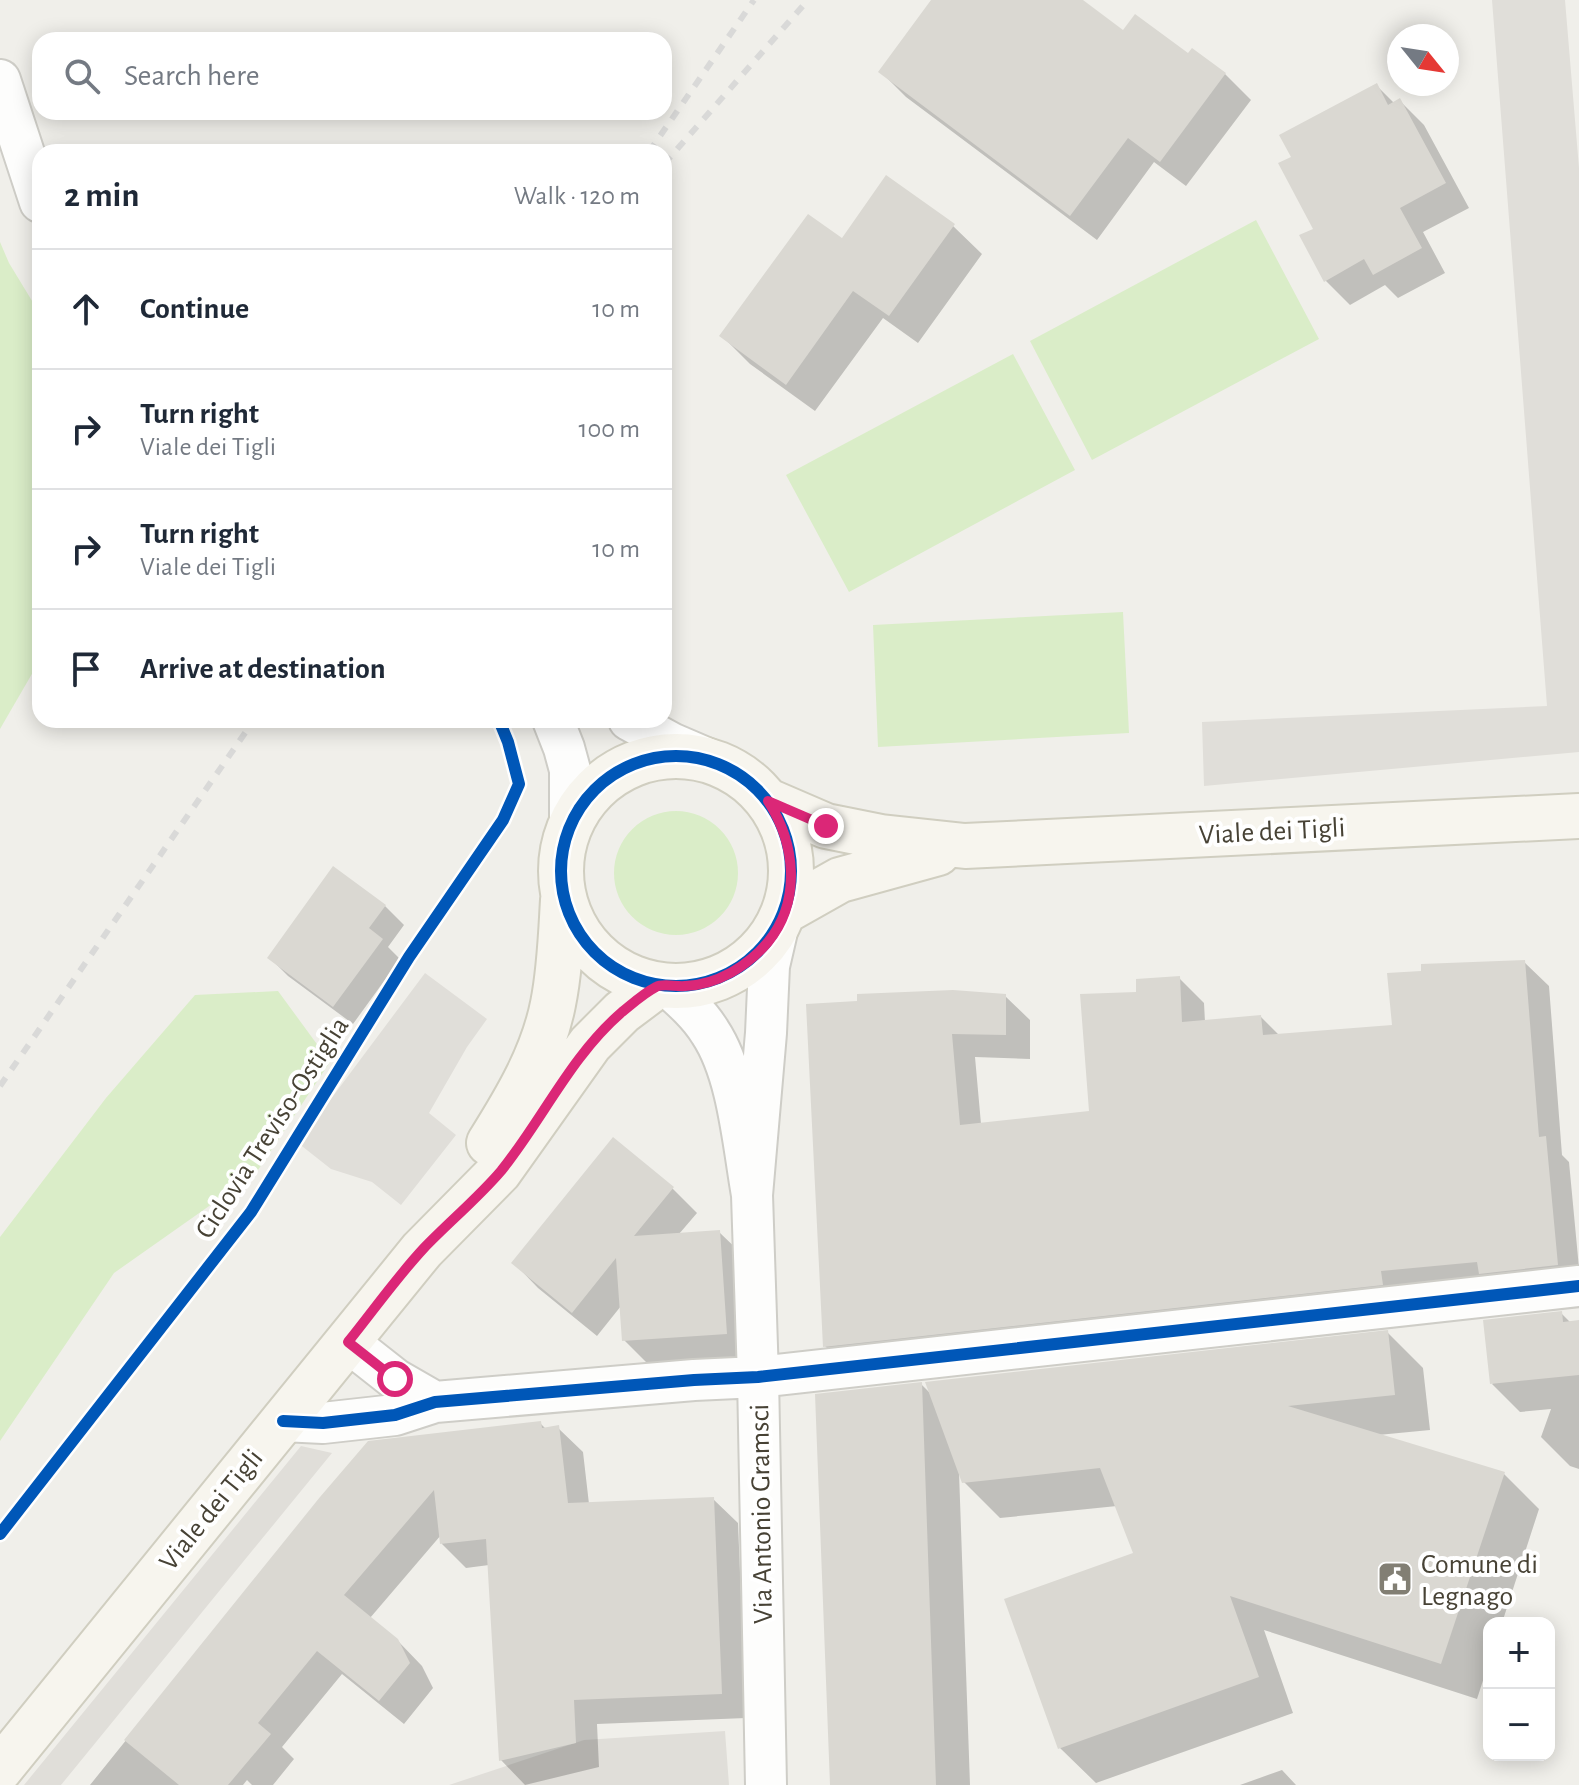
<!DOCTYPE html>
<html lang="en">
<head>
<meta charset="utf-8">
<style>
  body { margin:0; font-family:"Alegreya Sans",sans-serif; background:#f6f6f7; color:#1f2937 }
  .controls { position:absolute; right:24px; bottom:24px; display:grid; overflow:hidden; border-radius:16px; box-shadow:0 4px 20px #0003 }
  .controls button { width:72px; height:72px; display:grid; place-items:center; padding:0; border:0; border-bottom:2px solid #e0e1e3; background:#fff; color:#1f2937; font:40px sans-serif }
  .compass { position:absolute; left:1387px; top:24px; width:72px; height:72px; border-radius:50%; background:#fff; box-shadow:0 4px 20px #0003; rotate:120deg }
  .stop { position:absolute; width:24px; height:24px; margin:-18px; border:6px solid #db2777; border-radius:50%; background:#fff }
  .stop.end { background:#db2777; border-color:#fff; box-shadow:0 2px 8px #0008 }
  .list { margin:0; padding:0; list-style:none }
  h2 { display:flex; justify-content:space-between; align-items:center; height:104px; margin:0; padding:0 32px; font-size:34px }
  h2 small { font-size:26px; font-weight:400; color:#747a83 }
  .list li { display:grid; grid-template-columns:52px 1fr auto; gap:24px; align-items:center; box-sizing:border-box; height:120px; padding:0 32px; border-top:2px solid #e0e1e3 }
  .list b { display:block; font-size:30px; white-space:nowrap }
  .list p { margin:0; font-size:26px; white-space:nowrap; color:#747a83 }
  .list em { font-size:26px; font-style:normal; color:#747a83 }
  .icon { flex:none; width:44px; height:44px; fill:none; stroke:currentColor; stroke-width:2; stroke-linecap:round; stroke-linejoin:round }
  .map { position:relative; flex:none; width:1579px; height:1785px; overflow:hidden }
  .search { position:absolute; background:#fff; box-shadow:0 4px 20px #0003; left:32px; top:32px; width:640px; height:88px; display:flex; align-items:center; gap:20px; box-sizing:border-box; padding:0 28px; border-radius:24px; color:#747a83; font-size:30px }
  .panel { position:absolute; background:#fff; box-shadow:0 4px 20px #0003; left:32px; top:144px; width:640px; height:584px; border-radius:24px }
  .map>svg:first-child { display:block }
  .green { fill:#daedc8 }
  .parking { fill:#e0ded9 }
  .shadow { fill:#0003 }
  .building { fill:#dad8d2 }
  .lines { fill:none; stroke-linecap:round; stroke-linejoin:round }
  .street-casing { stroke:#cecdc7; stroke-width:44 }
  .secondary-casing { stroke:#d0cec0; stroke-width:48 }
  .street { stroke:#fdfdfc; stroke-width:40 }
  .secondary { stroke:#f7f5ee; stroke-width:44 }
  .rail { stroke:#d9d9d8; stroke-width:6; stroke-dasharray:10 10; stroke-linecap:butt }
  .cycleway-casing { stroke:#fff; stroke-width:17 }
  .cycleway { stroke:#0057b8; stroke-width:12 }
  .route { stroke:#db2777; stroke-width:10 }
  .labels { text-anchor:middle; stroke-width:8; stroke-linejoin:round; paint-order:stroke }
  .street-label { font-size:28px; fill:#474235; stroke:#fff }
  .poi-label { font-size:28px; fill:#474235; stroke:#fff; text-anchor:start }
</style>
</head>
<body>
<div class="map">
<svg width="1579" height="1785" viewBox="0 0 1579 1785">
  <rect width="100%" height="100%" fill="#f0efea"/>
  <!-- green -->
  <path class="green" d="M1256,220l63,119 -227,121 -62,-119z
    M0,242l9,21 31,51v346l-40,69z
    M1013,354l62,116 -226,122 -63,-117z
    M1123,612l6,121 -251,14 -5,-122z
    M614 873a62 62 0 1 1 124 0a62 62 0 1 1-124 0Z
    M278,991l52,71 -74,111 -142,100 -114,168v-204l106,-139 89,-103z"/>
  <!-- parking -->
  <path class="parking" d="M1492,0h73l14,168v584l-375,34 -2,-64 345,-16z
    M425,973l62,46 -20,28 -38,66 27,22 -55,70 -29,-23 -41,-13 -33,-26z
    M301,1446l31,7 -271,332h-37z
    M725,1731l4,54h-280l135,-45z"/>
  <!-- shadow -->
  <path class="shadow" d="M932,0h148l44,33 64,23 4,-5 33,23 26,26 -65,86 -32,-24 -57,78 -191,-143 -26,-26z
    M1376,85l19,19 5,-3 24,24 45,83 -46,24 22,41 -47,25 -13,-13 -35,20 -24,-24 -10,-51 -22,-72z
    M953,226l29,28 -64,89 -35,-25 -68,93 -65,-47 -28,-28 120,-95z
    M385,906l19,19 -16,22 12,12 -47,65 -65,-48 -19,-19z
    M1524,962l25,24 13,169 7,7 10,106 -730,102 -24,-24 -16,-340 196,-10 25,24v39l-55,-2 6,67 110,-11 47,-119 41,-16 25,25 1,19 56,-5 18,18 116,-8z
    M672,1188l25,25 -18,21 40,-2 25,24 6,102 -101,7 -25,-25 -3,-34 -24,30 -59,-48 -24,-25z
    M1561,1313l10,10 8,-1v147l-9,-3 -29,-29 10,-28 -31,3 -28,-28z
    M1387,1332l36,36 7,62 -52,5 126,39 35,35 -37,114h-13v39l-12,37 -213,-69 29,83 -197,70 -36,-35 75,-194 -18,-48 -117,12 -36,-36 -5,-10 11,313h-138l89,-401 11,11z
    M540,1423l6,6 12,-1 25,24 6,52 124,-5 25,24 8,195 -149,6 2,43 -74,18 -24,-25 -12,-195 -23,3 -24,-24 -1,-9 -71,83 27,22 25,26 11,22 -29,36 -62,-50 -60,73 12,12 -21,26h-21l-5,-5 -4,5h-153l231,-287z
    M1282,1770l14,15h-56z"/>
  <!-- building -->
  <path class="building" d="M931,0h152l40,30 12,-16 53,39 4,-5 34,25 -66,89 -32,-24 -58,78 -192,-144z
    M1377,83l11,22 12,-7 46,85 -46,25 22,40 -49,27 -9,-16 -40,23 -25,-47 14,-6 -35,-66 13,-6 -12,-22z
    M886,175l69,49 -66,92 -36,-25 -67,94 -67,-49 89,-122 34,24z
    M333,866l53,39 -17,23 14,11 -50,68 -66,-49z
    M1525,960l14,177 7,-1 12,129 -79,9 -2,-12 -96,9 2,14 -560,62 -17,-343 51,-3v-7l96,-4 53,4v41l-54,-1 8,91 129,-14 -9,-117 56,-2v-13l44,-3 2,46 79,-7 2,20 129,-10 -5,-52 34,-2v-7z
    M613,1137l61,50 -40,49 86,-6 7,104 -105,7 -6,-83 -44,55 -61,-50z
    M1562,1311l1,11 16,-2v55l-89,9 -7,-64z
    M1388,1330l7,65 -107,11 217,66 -64,192 -211,-68 29,81 -201,72 -54,-150 129,-46 -33,-85 -138,15 -37,-101z
    M922,1382l14,403h-106l-15,-391z
    M541,1421l1,7 17,-3 9,78 146,-6 8,197 -148,6 2,43 -77,18 -13,-222 -46,5 -6,-54 -90,105 54,44 12,24 -31,38 -62,-50 -59,72 13,11 -43,51h-49l-55,-45 196,-243 48,-56z"/>
  <g class="lines">
    <defs>
      <path id="street" d="M0,80l40,122
        M553,720l11,28 6,22v57
        M629,720l44,24 42,18
        M667,986c16,14 32,28 43,46 28,42 33,112 42,163l14,-162 3,-67 9,-39
        M752,1195l6,182 8,408
        M348,1342l47,37 40,23
        M283,1421l40,2 72,-8 40,-13 259,-22 64,-3 821,-91"/>
      <path id="secondary" d="M561 871a115 115 0 1 1 230 0a115 115 0 1 1-230 0Z
        M768,801l58,25 55,11 84,9 614,-30
        M785,911l55,-31 98,-27
        M489,1143c27,-43 54,-88 64,-139 7,-34 8,-70 10,-104
        M0,1769l422,-519 77,-78 91,-128 32,-32 36,-27"/>
    </defs>
    <!-- street casing -->
    <use href="#street" class="street-casing"/>
    <!-- secondary casing -->
    <use href="#secondary" class="secondary-casing"/>
    <!-- street -->
    <use href="#street" class="street"/>
    <!-- secondary -->
    <use href="#secondary" class="secondary"/>
    <!-- rail -->
    <path class="rail" d="M649,152l105,-152
      M664,164l144,-164
      M0,1086l254,-366"/>
    <defs>
      <path id="cycleway" d="M561 871a115 115 0 1 1 230 0a115 115 0 1 1-230 0Z
        M283,1421l40,2 72,-8 40,-13 259,-22 64,-3 821,-91
        M0,1534l251,-322 158,-255 94,-137 16,-36 -11,-42 -9,-22"/>
    </defs>
    <!-- cycleway casing -->
    <use href="#cycleway" class="cycleway-casing"/>
    <!-- cycleway -->
    <use href="#cycleway" class="cycleway"/>
  </g>
  <g class="lines">
    <!-- route -->
    <path class="route" d="M395,1379l-47,-37c25,-31 49,-65 76,-94 25,-26 54,-50 77,-77 42,-52 69,-114 121,-159 10,-8 22,-19 34,-25 7,-4 20,0 29,-1 32,-1 63,-20 83,-44 34,-42 27,-99 0,-141l58,25"/>
  </g>
  <!-- icons -->
  <defs>
    <symbol id="civic-square" viewBox="-11 -11 22 22"><rect x="-9" y="-9" width="18" height="18" rx="4" fill="#827f74" stroke="#fff"/><path d="M-.6-6.5H3V-4.5H.6V-3L4-1V1h2V6H-6V1h2V-1L-.6-3ZM-1.2 2.5V6h2.4V2.5Z" fill="#fff"/></symbol>
  </defs>
  <g fill-rule="evenodd">
    <use href="#civic-square" x="1375" y="1559" width="40" height="40"/>
  </g>
  <g class="labels">
    <!-- street labels -->
    <g class="street-label">
      <text transform="translate(1272 830) rotate(-3)" y="10">Viale dei Tigli</text>
      <text transform="translate(271 1127) rotate(-57)" y="10">Ciclovia Treviso-Ostiglia</text>
      <text transform="translate(210 1509) rotate(-51)" y="10">Viale dei Tigli</text>
      <text transform="translate(760 1514) rotate(-91)" y="10">Via Antonio Gramsci</text>
    </g>
    <!-- poi labels -->
    <g class="poi-label">
      <text x="1421" y="1573">Comune di<tspan x="1421" dy="32">Legnago</tspan></text>
    </g>
  </g>
</svg>
<div class="controls">
<button>+</button>
<button>−</button>
</div>
<svg class="compass" viewBox="-18 -18 36 36"><path d="M0-13l5 13h-10z" fill="#e53935"/><path d="M0 13l5-13h-10z" fill="#747a83"/></svg>
<div class="stop" style="left:395px;top:1379px"></div>
<div class="stop end" style="left:826px;top:826px"></div>
<div class="search"><svg class="icon" aria-label="search" viewBox="0 0 24 24"><circle cx="10" cy="10" r="6"/><path d="M15 15l6 6"/></svg>Search here</div>
<section class="panel">
<h2>2 min<small>Walk · 120 m</small></h2>
<ul class="list">
<li><svg class="icon" aria-label="ahead" viewBox="0 0 24 24"><path d="M12 20V5M6 11l6-6 6 6"/></svg><div><b>Continue</b></div><em>10 m</em></li>
<li><svg class="icon" aria-label="right" viewBox="0 0 24 24"><path d="M7 20v-9h11M14 6l5 5-5 5"/></svg><div><b>Turn right</b><p>Viale dei Tigli</p></div><em>100 m</em></li>
<li><svg class="icon" aria-label="right" viewBox="0 0 24 24"><path d="M7 20v-9h11M14 6l5 5-5 5"/></svg><div><b>Turn right</b><p>Viale dei Tigli</p></div><em>10 m</em></li>
<li><svg class="icon" aria-label="arrive" viewBox="0 0 24 24"><path d="M6 21V4h12l-3 4 3 4H6"/></svg><div><b>Arrive at destination</b></div></li>
</ul>
</section>
</div>
</body>
</html>
